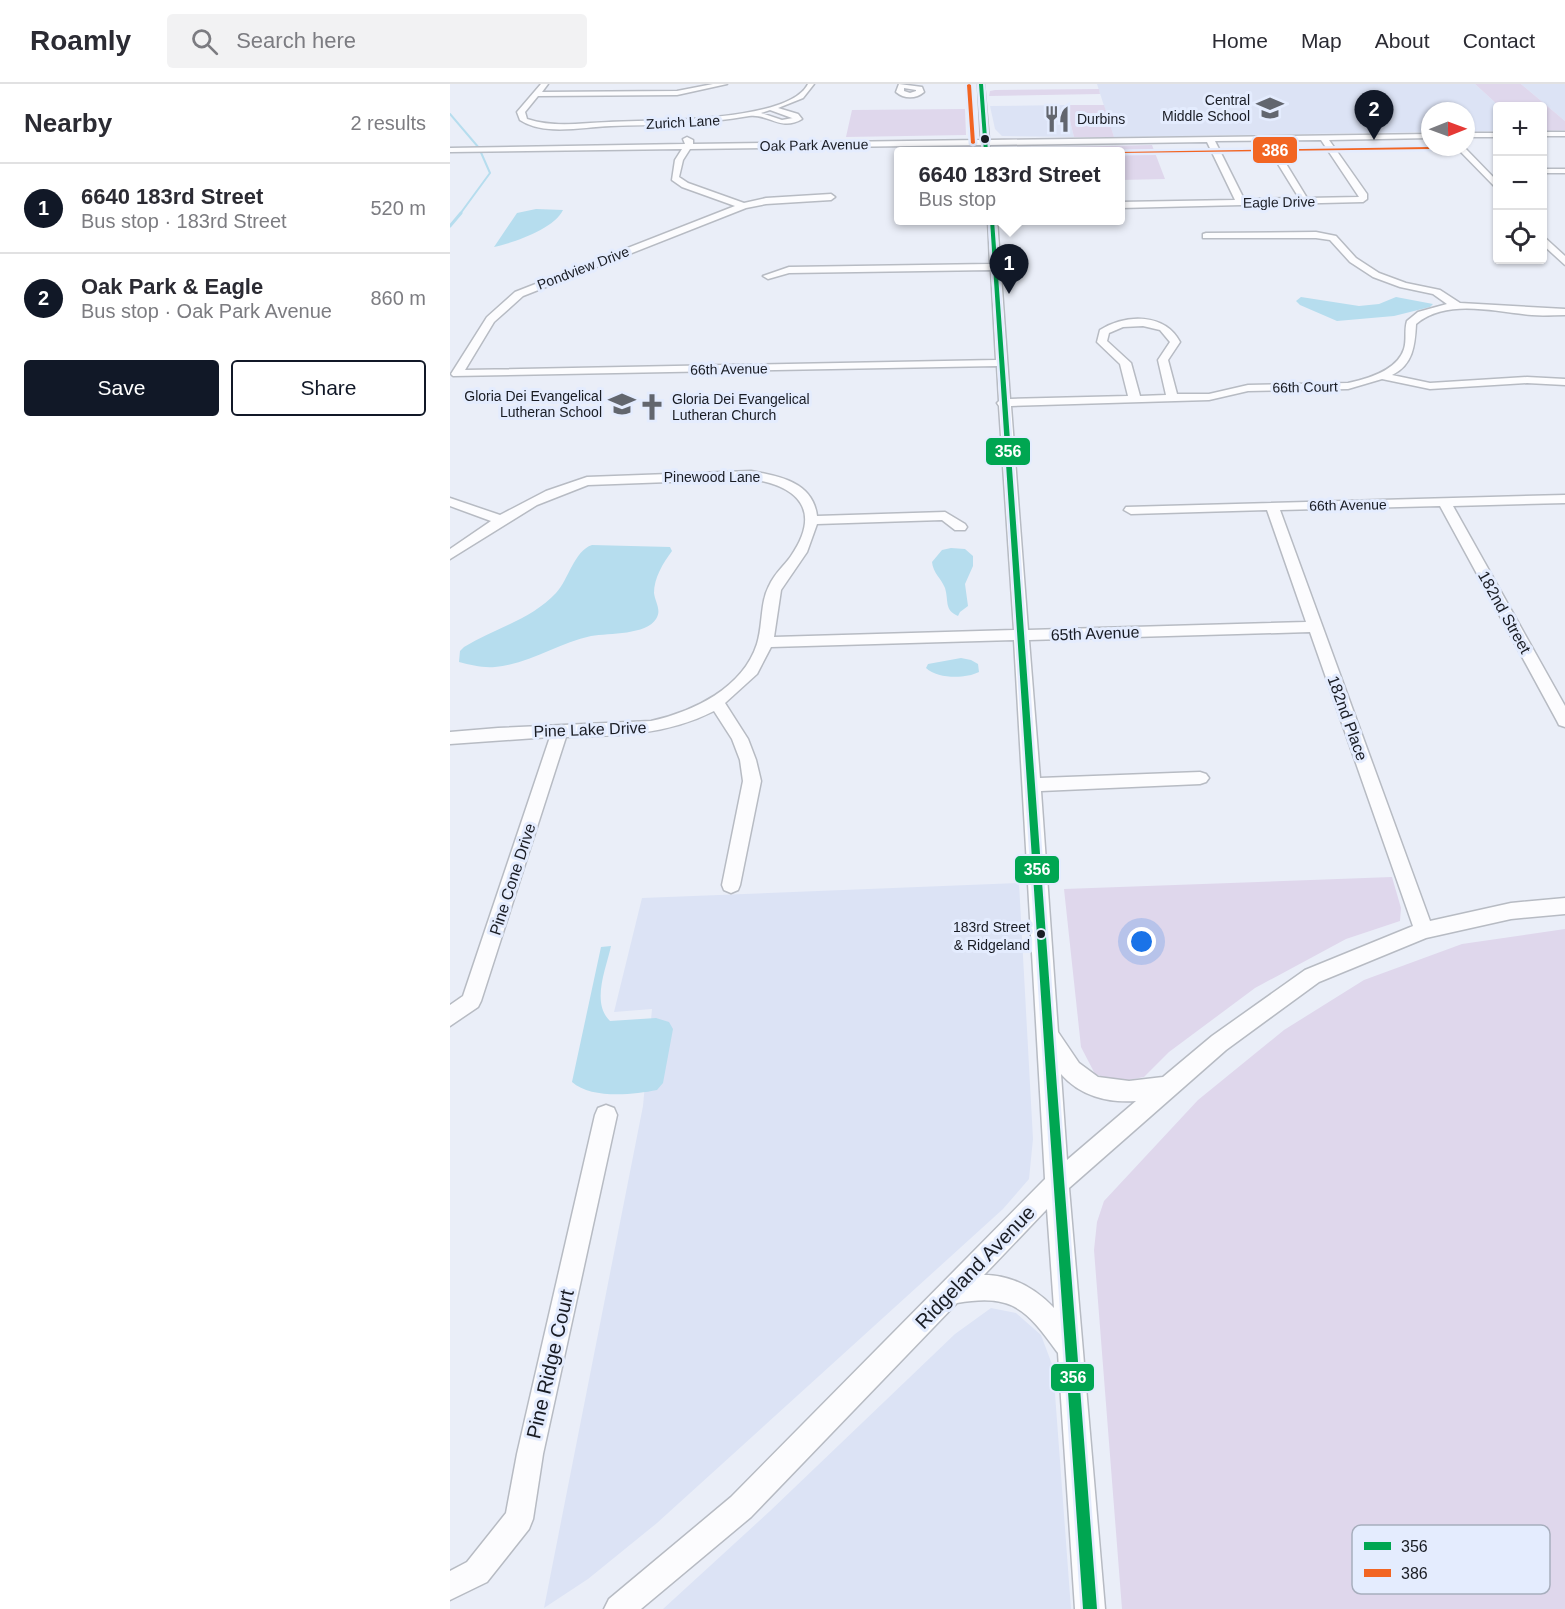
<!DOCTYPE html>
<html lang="en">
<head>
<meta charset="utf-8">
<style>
  body { margin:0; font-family:Helvetica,sans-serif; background:#f2f2f3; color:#2b2b33 }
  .controls { position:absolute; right:18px; top:18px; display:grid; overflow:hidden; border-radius:6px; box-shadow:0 2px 4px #0004 }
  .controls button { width:54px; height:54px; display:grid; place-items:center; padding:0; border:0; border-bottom:2px solid #e1e1e2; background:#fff; color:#2b2b33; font:30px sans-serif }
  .compass { position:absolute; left:971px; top:18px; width:54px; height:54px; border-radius:50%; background:#fff; box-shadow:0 2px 4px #0004; rotate:89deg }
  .you { position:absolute; left:692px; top:858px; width:21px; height:21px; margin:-15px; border:4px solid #fff; border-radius:50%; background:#1a73e8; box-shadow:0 0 0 9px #1a73e833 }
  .badge { display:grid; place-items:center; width:39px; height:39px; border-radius:50%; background:#111827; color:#fff; font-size:20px; font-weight:700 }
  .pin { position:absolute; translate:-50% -50px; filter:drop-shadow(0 2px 3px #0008) }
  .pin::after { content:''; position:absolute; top:32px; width:21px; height:18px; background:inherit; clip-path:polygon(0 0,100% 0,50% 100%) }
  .popup { position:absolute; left:444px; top:63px; width:231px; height:78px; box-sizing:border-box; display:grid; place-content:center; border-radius:6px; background:#fff; filter:drop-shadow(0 2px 4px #0005); font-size:20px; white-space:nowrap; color:#7c7c81 }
  .popup b { font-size:22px; color:#2b2b33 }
  .popup::after { content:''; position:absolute; left:50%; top:100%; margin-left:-12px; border:12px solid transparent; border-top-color:#fff }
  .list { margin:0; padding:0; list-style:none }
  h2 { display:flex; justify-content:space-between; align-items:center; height:78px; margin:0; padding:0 24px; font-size:26px }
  h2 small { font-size:20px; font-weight:400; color:#7c7c81 }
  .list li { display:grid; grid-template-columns:39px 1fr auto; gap:18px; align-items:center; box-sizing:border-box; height:90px; padding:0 24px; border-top:2px solid #e1e1e2 }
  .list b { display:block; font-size:22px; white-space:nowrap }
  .list p { margin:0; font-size:20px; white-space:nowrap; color:#7c7c81 }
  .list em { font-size:20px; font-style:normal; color:#7c7c81 }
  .actions { display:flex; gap:12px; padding:18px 24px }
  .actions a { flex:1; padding:14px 0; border:2px solid #111827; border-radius:6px; text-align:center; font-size:21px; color:#111827 }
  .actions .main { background:#111827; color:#fff }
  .icon { flex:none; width:33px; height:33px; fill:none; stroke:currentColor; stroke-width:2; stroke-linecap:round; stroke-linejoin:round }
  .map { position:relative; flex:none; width:1115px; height:1525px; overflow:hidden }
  header { display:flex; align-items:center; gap:36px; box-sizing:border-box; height:84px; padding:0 30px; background:#fff; border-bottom:2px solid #e1e1e2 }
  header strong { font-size:28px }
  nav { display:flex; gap:33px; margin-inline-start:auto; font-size:21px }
  .search { width:420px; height:54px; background:#f2f2f3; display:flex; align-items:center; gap:15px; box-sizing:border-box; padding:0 21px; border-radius:6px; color:#7c7c81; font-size:22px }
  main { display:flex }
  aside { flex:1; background:#fff }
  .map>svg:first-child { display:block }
  .built { fill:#dce3f5 }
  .green { fill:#dfd7ec }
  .water { fill:#b6ddee }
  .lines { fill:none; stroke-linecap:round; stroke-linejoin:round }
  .stream-far1 { stroke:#b6ddee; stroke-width:2 }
  .stream { stroke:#b6ddee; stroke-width:3 }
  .minor-casing { stroke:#b7bbc3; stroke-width:3 }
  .minor { fill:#fcfcfe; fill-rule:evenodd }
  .bus-1-casing { stroke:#e4ecfe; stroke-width:5 }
  .bus-2-casing { stroke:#e4ecfe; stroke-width:5 }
  .bus-1 { fill:#00a651; fill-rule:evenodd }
  .bus-2 { fill:#f26522; fill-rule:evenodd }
  .bus-dot { fill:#191c24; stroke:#e4ecfe; stroke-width:2 }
  .labels { text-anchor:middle; stroke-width:6; stroke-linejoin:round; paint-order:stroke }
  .far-poi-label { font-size:14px; fill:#191c24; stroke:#e4ecfe; text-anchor:end }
  .far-street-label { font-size:14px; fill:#191c24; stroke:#e4ecfe }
  .bus-label { font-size:14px; fill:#191c24; stroke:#e4ecfe; text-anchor:end }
  .street-label { font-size:16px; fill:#191c24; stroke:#e4ecfe }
  .near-street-label { font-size:20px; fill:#191c24; stroke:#e4ecfe }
  .key { fill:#e4ecfe; stroke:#a7aebd; stroke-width:1.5 }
  .key-label { font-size:16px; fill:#191c24 }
  .line-badge { stroke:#e4ecfe; stroke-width:2 }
  .badge-label { font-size:16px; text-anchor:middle; font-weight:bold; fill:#fff }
</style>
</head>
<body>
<header>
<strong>Roamly</strong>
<div class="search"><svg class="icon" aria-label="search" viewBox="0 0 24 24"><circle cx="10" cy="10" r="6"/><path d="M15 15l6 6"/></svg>Search here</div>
<nav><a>Home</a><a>Map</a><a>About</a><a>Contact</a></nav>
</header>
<main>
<aside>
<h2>Nearby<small>2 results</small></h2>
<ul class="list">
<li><span class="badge">1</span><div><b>6640 183rd Street</b><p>Bus stop · 183rd Street</p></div><em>520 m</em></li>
<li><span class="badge">2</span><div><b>Oak Park &amp; Eagle</b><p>Bus stop · Oak Park Avenue</p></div><em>860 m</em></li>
</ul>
<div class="actions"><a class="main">Save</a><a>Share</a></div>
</aside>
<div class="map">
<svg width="1115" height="1525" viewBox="0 0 1115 1525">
  <rect width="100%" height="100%" fill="#eaeef8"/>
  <!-- built -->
  <path class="built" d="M647,0h378l24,22 -2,25 -31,1v-21h-36v21l-316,5z
    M1071,0h44v37z
    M616,21l8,32 -72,-1 -7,-7 -5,-23z
    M514,61l7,1 6,6 -79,-1v-5z
    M569,799l14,256 -4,40 -26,30 -346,314 -69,56 -44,29 99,-502 9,-97 -38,3 28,-114z
    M541,1224l25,5 25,22 12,32 18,242h-408l107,-98 185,-177z"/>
  <!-- green -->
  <path class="green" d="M1025,0h46l44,37v9l-22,1 -1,-25h-43z
    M649,5l1,5 -111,2 1,-5 5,-1z
    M616,21h38l10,32h-40z
    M515,25l1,26 -120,2 6,-27z
    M702,61l13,34 -45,1v-28l-83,-1 26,-4z
    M942,793l9,31 -1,13 -54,18 -91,49 -86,64 -25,25 -26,5 -23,-8 -14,-27 -17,-158z
    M1115,845v680h-443l-28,-359 3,-28 7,-21 94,-101 86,-70 80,-50 98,-36z"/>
  <!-- water -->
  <path class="water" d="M86,125l27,1c-9,19 -50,33 -69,37l23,-34z
    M851,213l58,9 20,-2 17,-7 37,7 -3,3 -36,9 -57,5 -37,-16 -4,-4z
    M142,461l78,2 2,4c-9,12 -18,27 -18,42 1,9 8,17 2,26 -10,16 -46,14 -65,17 -33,7 -62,28 -96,31 -13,1 -24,-2 -36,-5l1,-11 4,-4c30,-18 68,-28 92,-54 13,-14 18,-42 36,-48z
    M501,464l14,1 8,7v10l-8,18 3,22 -8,6 -2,4c-14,-6 -9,-15 -13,-28 -4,-10 -12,-15 -13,-26l10,-12z
    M511,574l10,2 7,4 1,8c-14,7 -41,7 -53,-4l2,-4z
    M161,862c-5,23 -20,57 -1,75l46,-3 13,4 4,7 -10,54 -6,7c-25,5 -66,9 -85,-8l29,-135z"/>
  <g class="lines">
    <!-- stream-far1 -->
    <path class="stream-far1" d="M0,30l29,34 11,25 -30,41"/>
    <!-- stream -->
    <path class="stream" d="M0,142l11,-13"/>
    <defs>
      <path id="minor" d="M91,0h7l-6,8 135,-1 36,-7h14l-50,11 -139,1 -13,16 2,7c27,9 55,4 82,3 40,-2 180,1 199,-38h6l-11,14 -25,10 20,6 4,5c-21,13 -34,-6 -53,-3 -46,8 -91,9 -138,10 -28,1 -67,10 -91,-6l-3,-8zM320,26l22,8h1l-11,2 -21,-7z
        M449,0l23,3 2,5c-8,7 -20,7 -28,0zM454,4l12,2v1l-6,2 -6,-2z
        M528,0h6l5,56 441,-6v4l-101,2 38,54v5l-4,3 -243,6v-6l115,-2 -28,-58 -218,3 1,7h-8v-7l-292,4 -7,11 -4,17 9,6 56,20 22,-5 65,-4 4,3 -4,3 -65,4 -20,4 -223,88 -29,26 -29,48 531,-10 -5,-90 -202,3 -21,6 -5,-3 26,-9 201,-3 -2,-44h9l13,179 118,-3 -8,-32 -23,-22 3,-12c26,-16 65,-17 80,12l-12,18 9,34h32l39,-9 100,-2c19,-4 49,-12 56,-34 3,-9 0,-19 3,-28l11,-9 29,-8 -14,-10 -33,-7 -27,-10 -23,-15 -20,-22 -14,-2h-113v-4l3,-1 110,-1 20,4 20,22 23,15 27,10 34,7 20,13 105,6v6c-11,0 -22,1 -33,0 -37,-3 -85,-17 -116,9 -1,21 -3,41 -24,51l38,8 97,-6 38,2v6l-38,-2 -97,6 -48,-10 -34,10 -100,2 -39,9 -198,6 17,224 278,-8 -39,-112 -136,4 -7,-4 2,-3 439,-12v8l-112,3 112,200v21l-6,-2 -2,-4 -117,-215 -160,4 150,411 81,-18 54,-5v16l-54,5 -85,19 -107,44 -93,68 -157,138 36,421h-30l-17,-256c-31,-43 -45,-60 -101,-50l-206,214 -110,92h-37l5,-10 122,-102 314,-318 -31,-539 -243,7 -14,27 -32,29 23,36 8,21 5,21 -21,104 -2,5 -7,3 -7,-3 -2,-5 21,-104 -3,-21 -8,-21 -18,-28c-47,24 -96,25 -148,26l-85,264 -3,6 -28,19v-21l13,-9 87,-259 -100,7v-12l48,-4 153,-7c42,-9 92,-33 106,-77 6,-19 3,-41 12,-58 5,-12 15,-20 22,-30 31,-45 8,-70 -40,-77l-163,6 -51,20 -87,54v-10l41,-28 -41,-15v-8l50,17 46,-24 41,-14 164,-6c28,5 62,11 66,45l128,-4 20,12 2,3 -2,3h-10l-13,-10 -125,4 -10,28 -26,38 -7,47 240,-7 -15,-224 -2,-3 2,-2 -2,-35 -544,10 -2,-2 36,-57 28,-25 220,-86 -53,-19 -10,-7 3,-20 7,-11 -232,3v-4l235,-4 -2,-5 4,-2 6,3v4l288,-4zM871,56l38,57 -52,1 -22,-36h-3l-4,2 21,34 -55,1 -29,-58zM693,242l17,4 10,12 -12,18 8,35 -26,1 -9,-33 -24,-22 2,-8 14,-6zM860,548l103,294 -108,44 -93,66 -49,41 -34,4 -31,-4 -19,-14 -21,-31 -17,-241 159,-7 6,-2 3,-4 -3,-4 -6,-2 -160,6 -11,-138zM611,990c19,22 47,29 75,27l-69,59zM597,1125l7,99c-18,-19 -42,-33 -70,-33z
        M1092,48h23v4h-23z
        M1016,49h32v4h-32z
        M1006,63h8l34,35v8z
        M1092,85h23v4h-23z
        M1092,151l23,21v9l-23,-21z
        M156,1021l8,3 3,7 -74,339 -10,65 -4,10 -42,53 -37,18v-29l17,-9 39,-49 11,-59 78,-339 3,-7z"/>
    </defs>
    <!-- minor casing -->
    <use href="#minor" class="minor-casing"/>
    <!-- minor -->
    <use href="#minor" class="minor"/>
    <defs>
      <path id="bus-1" d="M529,0h4l5,68h-4z
        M540,136h4l63,868 40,521h-14l-36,-521z"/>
      <path id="bus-2" d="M519,0l2,1 4,58 -2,1 -2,-1 -4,-58z
        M980,63l1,2 -311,4v-1h-2z"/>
    </defs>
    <!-- bus-1 casing -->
    <use href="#bus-1" class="bus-1-casing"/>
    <!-- bus-2 casing -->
    <use href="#bus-2" class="bus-2-casing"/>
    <!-- bus-1 -->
    <use href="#bus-1" class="bus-1"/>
    <!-- bus-2 -->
    <use href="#bus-2" class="bus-2"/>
  </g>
  <!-- icons -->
  <defs>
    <symbol id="school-bare" viewBox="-9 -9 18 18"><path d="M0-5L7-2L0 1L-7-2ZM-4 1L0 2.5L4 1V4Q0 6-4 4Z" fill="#62666e" stroke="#e4ecfe" stroke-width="2.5" paint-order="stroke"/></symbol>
    <symbol id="restaurant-bare" viewBox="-9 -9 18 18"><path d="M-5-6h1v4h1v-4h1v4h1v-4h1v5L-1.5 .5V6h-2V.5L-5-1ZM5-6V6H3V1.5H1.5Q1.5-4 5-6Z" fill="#62666e" stroke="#e4ecfe" stroke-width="2.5" paint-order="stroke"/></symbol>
    <symbol id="church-bare" viewBox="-9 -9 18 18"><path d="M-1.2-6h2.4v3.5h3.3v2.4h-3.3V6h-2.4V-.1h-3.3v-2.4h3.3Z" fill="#62666e" stroke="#e4ecfe" stroke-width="2.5" paint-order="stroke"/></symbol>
  </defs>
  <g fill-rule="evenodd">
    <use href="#school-bare" x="801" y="5" width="38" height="38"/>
    <use href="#restaurant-bare" x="588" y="16" width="38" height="38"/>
    <use href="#school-bare" x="153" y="301" width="38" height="38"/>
    <use href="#church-bare" x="183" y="304" width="38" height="38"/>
  </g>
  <!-- markers -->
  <g class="bus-dot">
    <circle cx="535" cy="55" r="5"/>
    <circle cx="591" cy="850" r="5"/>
  </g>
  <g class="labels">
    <!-- far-poi labels -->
    <g class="far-poi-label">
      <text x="800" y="21">Central<tspan x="800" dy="16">Middle School</tspan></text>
      <text x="627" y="40" text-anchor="start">Durbins</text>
      <text x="152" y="317">Gloria Dei Evangelical<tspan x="152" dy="16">Lutheran School</tspan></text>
      <text x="222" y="320" text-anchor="start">Gloria Dei Evangelical<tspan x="222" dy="16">Lutheran Church</tspan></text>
    </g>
    <!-- far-street labels -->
    <g class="far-street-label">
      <text transform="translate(233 38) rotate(-3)" y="5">Zurich Lane</text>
      <text transform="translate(364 61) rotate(-1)" y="5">Oak Park Avenue</text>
      <text transform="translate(829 118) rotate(-1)" y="5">Eagle Drive</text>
      <text transform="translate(133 184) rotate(-21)" y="5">Pondview Drive</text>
      <text transform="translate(279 285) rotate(-1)" y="5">66th Avenue</text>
      <text transform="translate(855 303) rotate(-1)" y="5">66th Court</text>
      <text x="262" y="398">Pinewood Lane</text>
      <text transform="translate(898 421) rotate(-1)" y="5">66th Avenue</text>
    </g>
    <!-- bus labels -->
    <g class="bus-label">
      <text x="580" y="848">183rd Street<tspan x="580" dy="18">&amp; Ridgeland</tspan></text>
    </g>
    <!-- street labels -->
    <g class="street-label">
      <text transform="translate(1055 528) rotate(61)" y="6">182nd Street</text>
      <text transform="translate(645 549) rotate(-2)" y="6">65th Avenue</text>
      <text transform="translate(898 634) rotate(70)" y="6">182nd Place</text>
      <text transform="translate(140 645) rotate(-2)" y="6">Pine Lake Drive</text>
      <text transform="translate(62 795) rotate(-72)" y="6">Pine Cone Drive</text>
    </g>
    <!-- near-street labels -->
    <g class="near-street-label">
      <text transform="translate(525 1183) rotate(-46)" y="7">Ridgeland Avenue</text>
      <text transform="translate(100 1280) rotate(-77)" y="7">Pine Ridge Court</text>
    </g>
  </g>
  <!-- legend -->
  <rect x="902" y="1441" width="198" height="69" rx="9" class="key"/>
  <rect x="914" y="1458" width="27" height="8" fill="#00a651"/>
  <rect x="914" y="1485" width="27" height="8" fill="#f26522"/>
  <g class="key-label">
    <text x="951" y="1468">356</text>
    <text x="951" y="1495">386</text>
  </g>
  <g class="line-badge">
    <rect x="802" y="52" width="46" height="28" rx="6" fill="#f26522"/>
    <rect x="535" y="353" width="46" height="29" rx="6" fill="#00a651"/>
    <rect x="564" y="771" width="46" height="29" rx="6" fill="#00a651"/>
    <rect x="600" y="1279" width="45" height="29" rx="6" fill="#00a651"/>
  </g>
  <g class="badge-label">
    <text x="825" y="72">386</text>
    <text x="558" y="373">356</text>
    <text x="587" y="791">356</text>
    <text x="623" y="1299">356</text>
  </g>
</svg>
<div class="controls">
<button>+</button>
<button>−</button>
<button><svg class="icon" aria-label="locate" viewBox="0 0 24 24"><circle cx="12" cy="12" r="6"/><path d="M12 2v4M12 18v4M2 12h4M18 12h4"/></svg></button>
</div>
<svg class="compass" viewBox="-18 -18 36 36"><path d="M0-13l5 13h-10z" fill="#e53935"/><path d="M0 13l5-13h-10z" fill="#7c7c81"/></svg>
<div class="you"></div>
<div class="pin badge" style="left:559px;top:210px">1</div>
<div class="popup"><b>6640 183rd Street</b>Bus stop</div>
<div class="pin badge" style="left:924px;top:56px">2</div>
</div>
</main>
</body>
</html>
